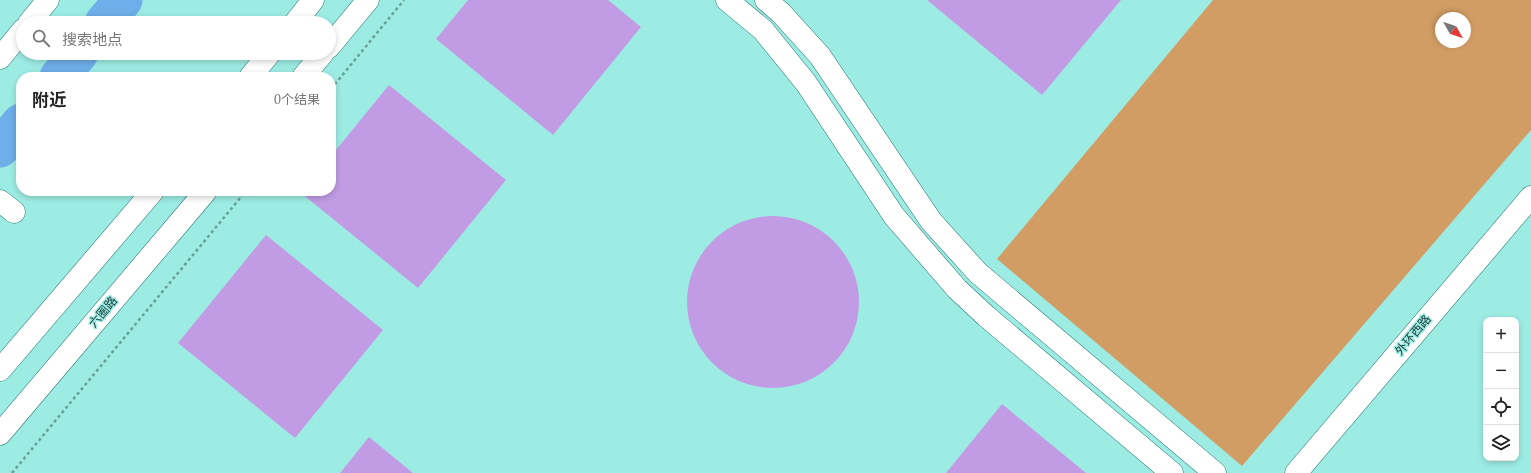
<!DOCTYPE html>
<html lang="zh">
<head>
<meta charset="utf-8">
<style>
  body { margin:0; font-family:"PT Serif","Noto Sans SC",serif; background:#f2f2f2; color:#222 }
  .controls { position:absolute; right:12px; bottom:12px; display:grid; overflow:hidden; border-radius:8px; box-shadow:0 2px 6px #0003 }
  .controls button { width:36px; height:36px; display:grid; place-items:center; padding:0; border:0; border-bottom:1px solid #e0e0e0; background:#fff; color:#222; font:20px sans-serif }
  .compass { position:absolute; left:1435px; top:12px; width:36px; height:36px; border-radius:50%; background:#fff; box-shadow:0 2px 6px #0003; rotate:130deg }
  .list { margin:0; padding:0; list-style:none }
  h2 { display:flex; justify-content:space-between; align-items:center; height:52px; margin:0; padding:0 16px; font-size:17px }
  h2 small { font-size:13px; font-weight:400; color:#767676 }
  .icon { flex:none; width:22px; height:22px; fill:none; stroke:currentColor; stroke-width:2; stroke-linecap:round; stroke-linejoin:round }
  .map { position:relative; flex:none; width:1531px; height:473px; overflow:hidden }
  .search { position:absolute; background:#fff; box-shadow:0 2px 6px #0003; left:16px; top:16px; width:320px; height:44px; display:flex; align-items:center; gap:10px; box-sizing:border-box; padding:0 14px; border-radius:22px; color:#767676; font-size:15px }
  .panel { position:absolute; background:#fff; box-shadow:0 2px 6px #0003; left:16px; top:72px; width:320px; height:124px; border-radius:16px }
  .map>svg:first-child { display:block }
  .green { fill:#d29d64; fill-rule:evenodd }
  .lines { fill:none; stroke-linecap:round; stroke-linejoin:round }
  .river { stroke:#6eaee9; stroke-width:39 }
  .building { fill:#c19ce4 }
  .minor-casing { stroke:#1d726b; stroke-width:23 }
  .major-casing { stroke:#1d726b; stroke-width:23 }
  .path { stroke:#65a099; stroke-width:2.5; stroke-dasharray:3 3; stroke-linecap:butt }
  .minor { stroke:#fff; stroke-width:22 }
  .major { stroke:#fff; stroke-width:22 }
  .labels { text-anchor:middle; stroke-width:3; stroke-linejoin:round; paint-order:stroke }
  .street-label { font-size:12px; fill:#20413d; stroke:#9dece4 }
</style>
</head>
<body>
<div class="map">
<svg width="1531" height="473" viewBox="0 0 1531 473">
  <rect width="100%" height="100%" fill="#9dece4"/>
  <!-- green -->
  <path class="green" d="M1213,0h318v130l-289,336 -245,-207zM1441,18h24v24h-24z"/>
  <g class="lines">
    <!-- river -->
    <path class="river" d="M104,23l19,-23
      M59,77l20,-24
      M0,148l21,-25"/>
  </g>
  <!-- building -->
  <path class="building" d="M468,0h140l33,27 -88,108 -117,-96z
    M927,0h194l-79,95z
    M389,85l117,95 -88,108 -117,-95 1,-2h29v-35z
    M687 302a86 86 0 1 1 172 0a86 86 0 1 1-172 0Z
    M266,235l117,95 -88,108 -117,-95z
    M1002,404l84,69h-140z
    M369,437l44,36h-73z"/>
  <g class="lines">
    <defs>
      <path id="minor" d="M727,0l36,30 43,53 88,133 63,73 29,27 186,157
        M766,0l15,13 39,43 111,165 47,52 237,200
        M29,23l19,-23
        M0,58l23,-28
        M0,201l14,11
        M1296,473l235,-276"/>
      <path id="major" d="M295,23l18,-23
        M329,47l39,-47
        M250,77l20,-24
        M303,77l20,-24
        M0,370l153,-179
        M0,434l206,-243"/>
    </defs>
    <!-- minor casing -->
    <use href="#minor" class="minor-casing"/>
    <!-- major casing -->
    <use href="#major" class="major-casing"/>
    <!-- path -->
    <path class="path" d="M331,89l73,-89
      M12,473l234,-282"/>
    <!-- minor -->
    <use href="#minor" class="minor"/>
    <!-- major -->
    <use href="#major" class="major"/>
  </g>
  <g class="labels">
    <!-- street labels -->
    <g class="street-label">
      <text transform="translate(103 312) rotate(-50)" y="4">六圈路</text>
      <text transform="translate(1413 335) rotate(-50)" y="4">外环西路</text>
    </g>
  </g>
</svg>
<div class="controls">
<button>+</button>
<button>−</button>
<button><svg class="icon" aria-label="locate" viewBox="0 0 24 24"><circle cx="12" cy="12" r="6"/><path d="M12 2v4M12 18v4M2 12h4M18 12h4"/></svg></button>
<button><svg class="icon" aria-label="layers" viewBox="0 0 24 24"><path d="M12 4l9 5-9 5-9-5zM3 14l9 5 9-5"/></svg></button>
</div>
<svg class="compass" viewBox="-18 -18 36 36"><path d="M0-13l5 13h-10z" fill="#e53935"/><path d="M0 13l5-13h-10z" fill="#767676"/></svg>
<div class="search"><svg class="icon" aria-label="search" viewBox="0 0 24 24"><circle cx="10" cy="10" r="6"/><path d="M15 15l6 6"/></svg>搜索地点</div>
<section class="panel">
<h2>附近<small>0个结果</small></h2>
<ul class="list">
</ul>
</section>
</div>
</body>
</html>
